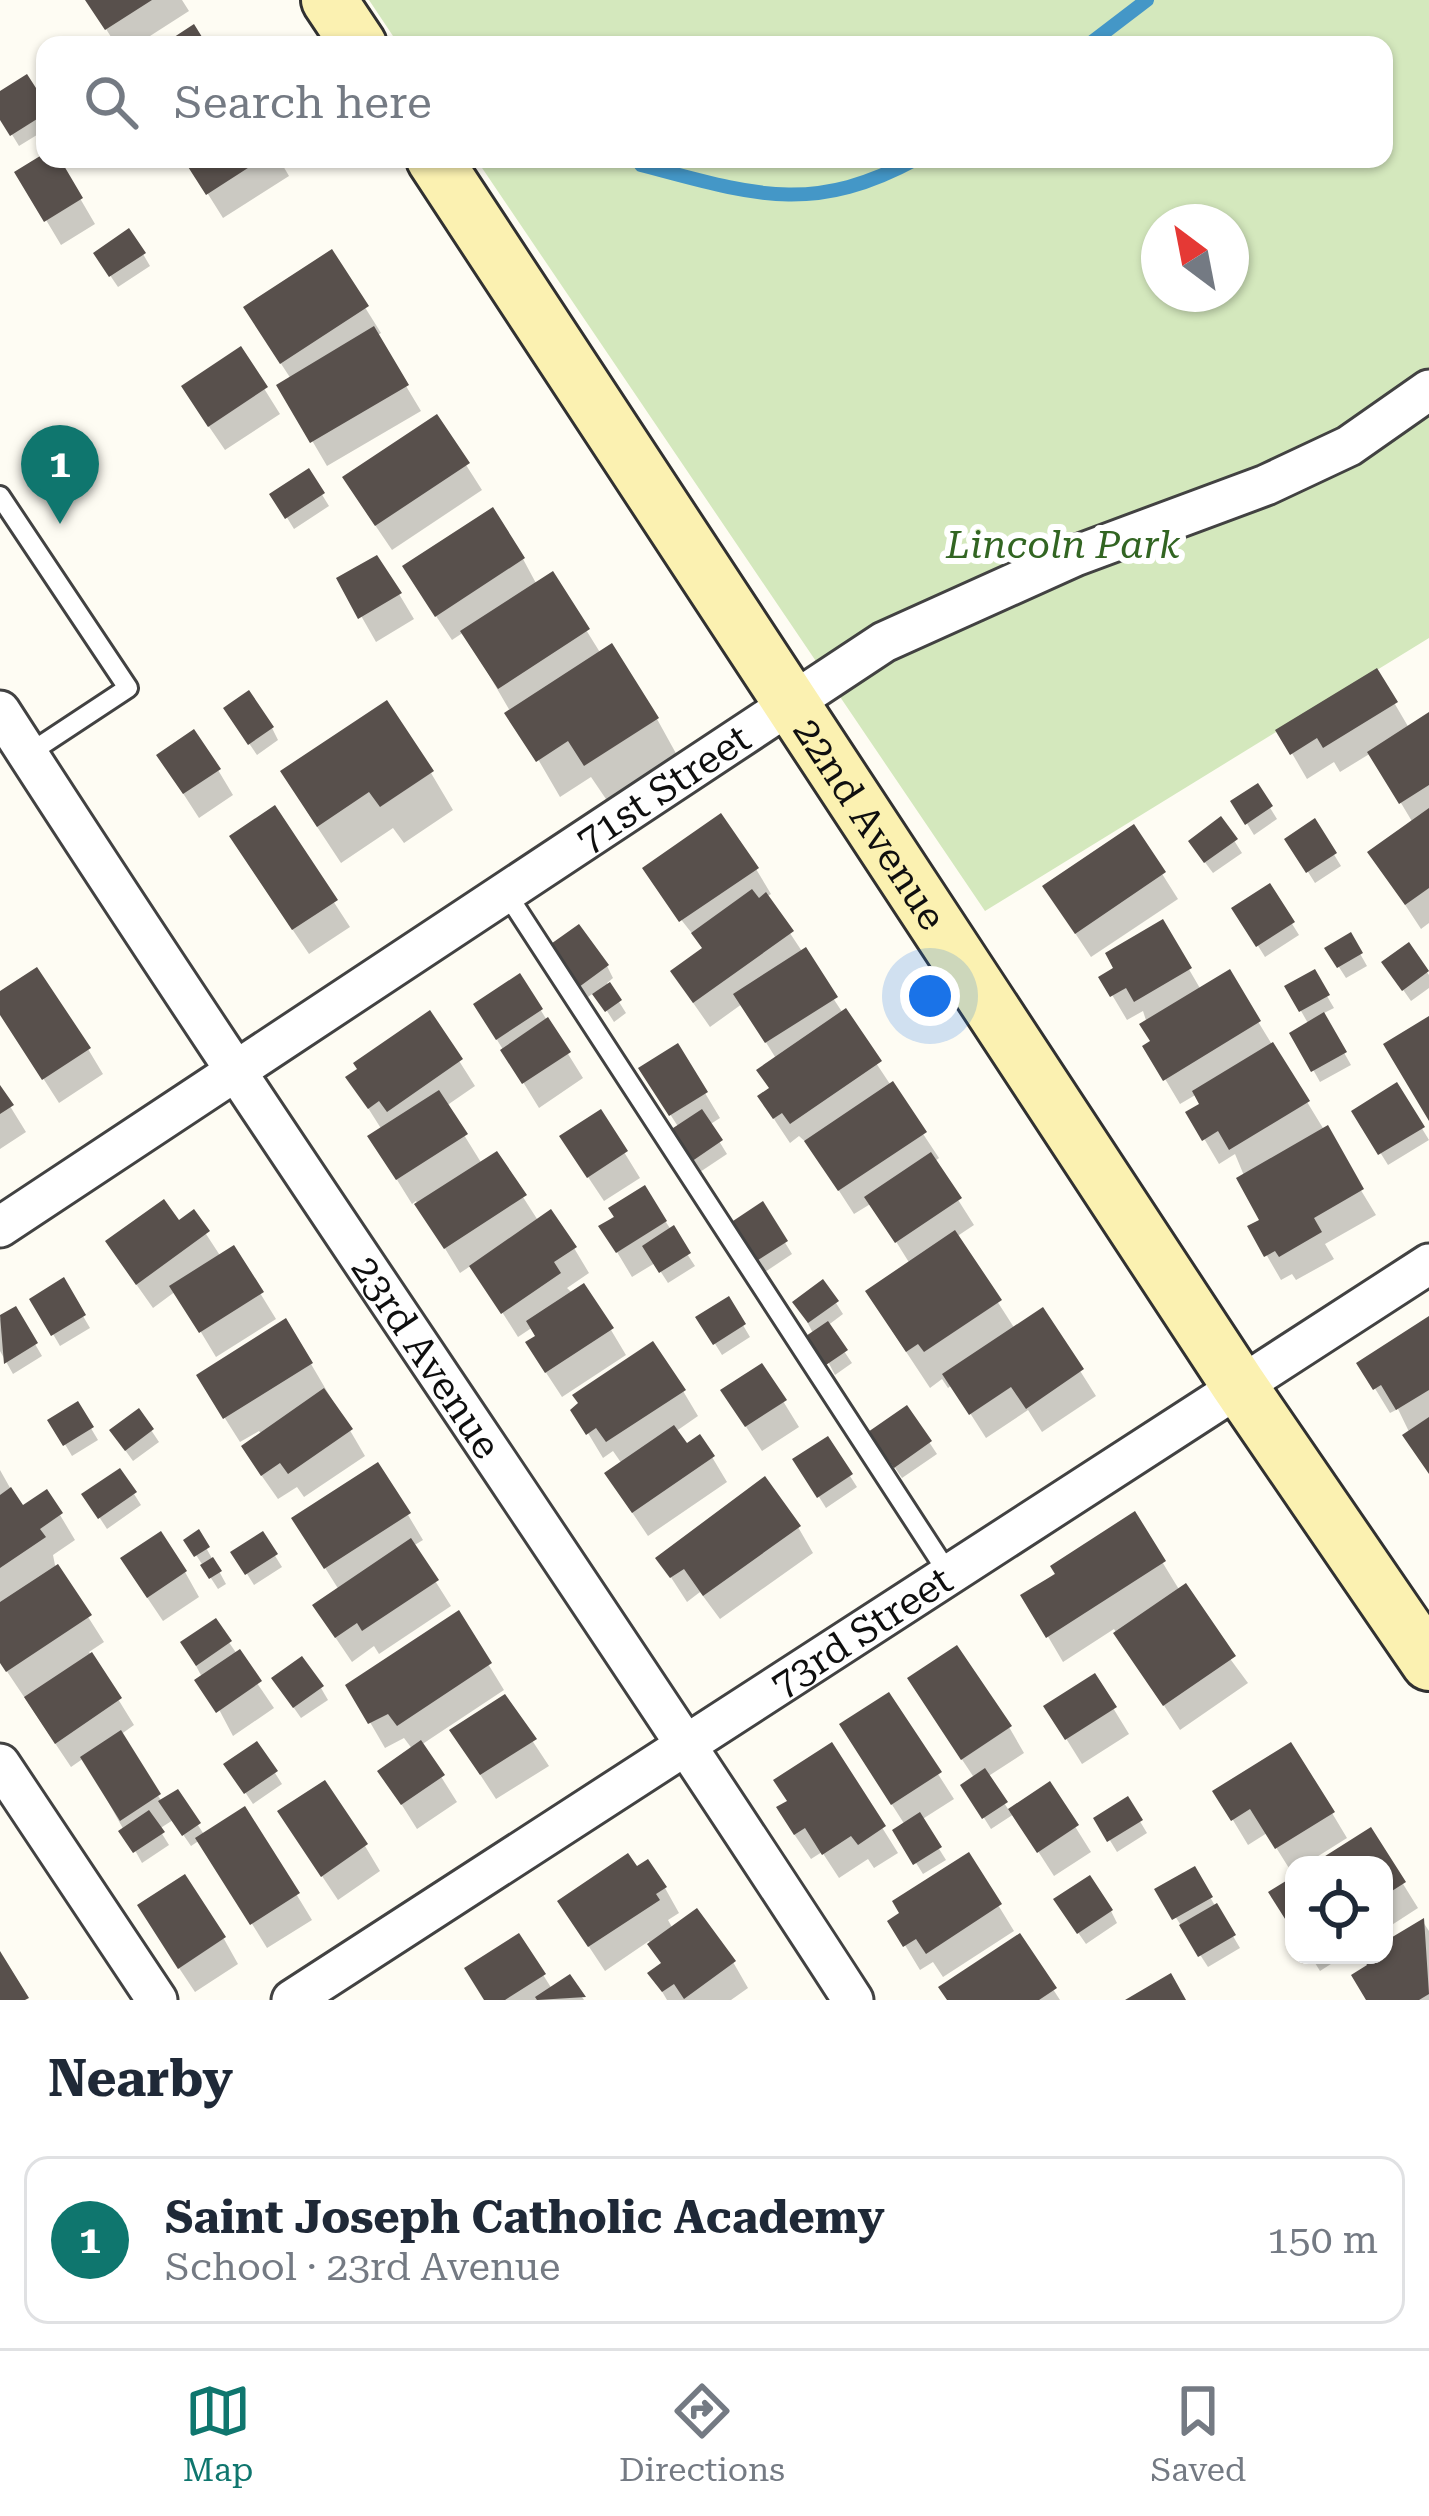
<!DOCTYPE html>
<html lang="en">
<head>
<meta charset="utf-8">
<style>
  body { margin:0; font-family:"Roboto Serif",serif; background:#f6f6f7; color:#1f2937 }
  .controls { position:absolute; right:36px; bottom:36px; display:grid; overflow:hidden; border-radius:24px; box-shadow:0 3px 9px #0004 }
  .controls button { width:108px; height:108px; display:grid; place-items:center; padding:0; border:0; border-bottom:3px solid #e0e1e3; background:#fff; color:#1f2937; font:60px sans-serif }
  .compass { position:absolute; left:1141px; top:204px; width:108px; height:108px; border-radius:50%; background:#fff; box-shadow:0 3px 9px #0004; rotate:328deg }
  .you { position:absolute; left:930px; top:996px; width:42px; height:42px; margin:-30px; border:9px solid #fff; border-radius:50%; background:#1a73e8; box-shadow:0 0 0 18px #1a73e833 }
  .badge { display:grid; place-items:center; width:78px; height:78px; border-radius:50%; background:#0f766e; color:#fff; font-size:39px; font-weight:700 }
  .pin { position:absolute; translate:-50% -99px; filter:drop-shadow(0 3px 6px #0008) }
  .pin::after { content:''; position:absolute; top:63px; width:42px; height:36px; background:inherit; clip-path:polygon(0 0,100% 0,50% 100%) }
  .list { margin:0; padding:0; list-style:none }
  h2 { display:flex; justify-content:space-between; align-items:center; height:156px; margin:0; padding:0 48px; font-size:51px }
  h2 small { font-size:39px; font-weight:400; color:#747a83 }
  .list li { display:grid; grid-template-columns:78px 1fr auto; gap:36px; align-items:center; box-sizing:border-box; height:168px; margin:0 24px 24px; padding:0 24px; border:3px solid #e0e1e3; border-radius:24px }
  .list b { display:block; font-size:45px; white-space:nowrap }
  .list p { margin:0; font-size:39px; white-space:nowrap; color:#747a83 }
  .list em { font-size:39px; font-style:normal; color:#747a83 }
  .icon { flex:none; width:66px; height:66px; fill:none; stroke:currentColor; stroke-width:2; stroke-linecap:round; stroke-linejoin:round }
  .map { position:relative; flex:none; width:1429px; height:2000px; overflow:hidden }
  .search { position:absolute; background:#fff; box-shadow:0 3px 9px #0004; left:36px; right:36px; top:36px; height:132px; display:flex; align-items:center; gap:30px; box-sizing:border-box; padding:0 42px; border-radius:24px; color:#747a83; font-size:45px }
  .sheet { height:348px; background:#fff }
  nav { display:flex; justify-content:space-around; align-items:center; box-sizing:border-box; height:168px; border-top:3px solid #e0e1e3; background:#fff; font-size:33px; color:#747a83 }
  nav a { display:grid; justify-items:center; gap:6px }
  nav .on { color:#0f766e }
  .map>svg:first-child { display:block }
  .green { fill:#d4e8bd; fill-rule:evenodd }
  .shadow { fill:#0003 }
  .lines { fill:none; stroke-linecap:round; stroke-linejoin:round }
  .stream { stroke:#4497c7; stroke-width:14 }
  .building { fill:#58504c }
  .lane-casing { stroke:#424242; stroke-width:24 }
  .street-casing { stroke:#424242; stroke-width:45 }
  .secondary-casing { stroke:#313131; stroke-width:60 }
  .lane { stroke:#fff; stroke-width:18 }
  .street { stroke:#fff; stroke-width:39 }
  .secondary { stroke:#fbf1b1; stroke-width:54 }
  .labels { text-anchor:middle; stroke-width:12; stroke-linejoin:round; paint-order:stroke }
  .park-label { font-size:39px; font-style:italic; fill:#326522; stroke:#fff }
  .street-label { font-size:39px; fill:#0f0f0f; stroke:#fff }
</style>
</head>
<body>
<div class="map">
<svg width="1429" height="2000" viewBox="0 0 1429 2000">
  <rect width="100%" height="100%" fill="#fefcf3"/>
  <!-- green -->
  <path class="green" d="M369,0h1060v638l-444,273 -509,-752h908v-114h-985zM1159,222h72v72h-72z"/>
  <!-- shadow -->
  <path class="shadow" d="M88,0h94l7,11 -53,34h-20z
    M0,95l45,12v23l-26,16 -19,-31z
    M45,157l12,2 38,65 -34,21 -43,-72z
    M186,159h93l10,17 -66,42z
    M331,253l50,80 -5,3 45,75 -94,55 -47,-80 11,-7 -30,-46z
    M143,254l7,12 -32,21 -15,-22z
    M240,350l40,64 -55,36 -26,-38z
    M436,418l46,72 -90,60 -32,-47z
    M308,472l21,34 -35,23 -21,-34z
    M523,559l14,26 15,-10 49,79 56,65 21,38 -70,45 -17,-25 -31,20 -96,-165 -12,8 -32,-48z
    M340,579l59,15 15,25 -38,23z
    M1376,672l33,56 20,-12v207l-8,6 -50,-76 42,-30 -42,-70 -31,19 -6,-10 -27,17 -28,-48z
    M233,720l39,8 6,12 -21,15z
    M218,770l15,25 -34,23 -24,-37z
    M431,773l22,37 -49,33 -11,-15 -52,35 -35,-53z
    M1257,787l20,32 -23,16 -20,-33z
    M274,810l76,117 -41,27 -62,-92z
    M1221,820l21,33 -29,20 -15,-20z
    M1314,822l27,44 -26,17 -27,-43z
    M1133,828l45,71 -87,58 -30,-45z
    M756,869l15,25 -5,3 173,261 -5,4 40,63 -18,12 59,92 27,-18 54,85 -54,36 -14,-22 -42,28 -34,-53 -4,3 -6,-9 -12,9 -39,-59 19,-65 -38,-61 -18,11 -44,-68 -11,-10 -9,7 -14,-21 -15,-25 11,-7 5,-30 -35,-56 -32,23 -21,-30 16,-47 -44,-56z
    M1269,887l30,48 -34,22 -30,-48z
    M1162,923l39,67 28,-16 147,241 -51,29 9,15 -38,21 -4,-6 -11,6 -30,-52 12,-7 -28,-67 -16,10 -30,-51 14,-8 -6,-11 -17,10 -34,-57 7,-5 -10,-31 -16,9 -25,-42z
    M1350,936l17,30 -21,12 -18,-28z
    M1408,946l21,29v13l-18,13 -19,-27z
    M559,959l48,7 6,12 -6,5 19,30 -12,9 -19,-30 -7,5z
    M1314,974l20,34 -12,6 29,51 -31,17 -27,-48 16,-9 -21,-37z
    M520,977l63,101 -44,30 -48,-78z
    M0,995l88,54 15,25 -44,29 -59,-92z
    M430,1015l45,71 -29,20 36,58 14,-9 43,67 35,26 15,25 -22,15 44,42 15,25 -64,42 -19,-29 -10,-41 -15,10 -46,-72 -12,8 -44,-72 -4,3 -26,-42 -4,-32 -33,-52z
    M1396,1086l33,54 -41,25 -33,-53z
    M0,1090l26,42 -26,17z
    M705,1093l15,25 -11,7 18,29 -33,22 -15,-48 -22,-34z
    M600,1113l40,65 -36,23 -26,-39z
    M644,1189l51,77 -27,17 -13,-20 -23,14 -30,-50z
    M762,1205l30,49 -27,18 -31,-48z
    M193,1214l28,43 12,-8 43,70 -60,38 -40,-66 -23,17 -29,-41z
    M63,1282l27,46 -30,18 -27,-46z
    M728,1300l22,37 -28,18 -23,-37z
    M836,1303l7,11 -16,12 25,37 -17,12 -32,-61z
    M15,1310l27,46 -29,18 -13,-23v-32z
    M1429,1320v153l-31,-64 -8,4 -30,-49z
    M311,1364l54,92 -61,41 -7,-10 -19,12 -19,-27 3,-37 -3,-4 -19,11 -26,-41z
    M762,1367l37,60 -37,24 -23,-35z
    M683,1391l15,25 -23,16 11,15 26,10 15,25 -79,54 -25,-37 -1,-35 -9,-13 -10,7 -29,-48z
    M77,1405l21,35 -26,16 -21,-35z
    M907,1409l30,45 -35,24 -23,-34z
    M139,1412l20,30 -26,19 -13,-18z
    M827,1440l30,47 -31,21 -30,-48z
    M0,1470l22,39 38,6 15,25 -22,15 2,10 49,77 -15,10 45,73 -14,10 42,67 15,-9 28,43 40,-26 67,110 -45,28 -67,-108 -9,6 -18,-26 -14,9 10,16 -27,18 -58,-105 -13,9 -71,-106z
    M134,1494l7,11 -34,24 -15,-23z
    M408,1515l15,25 -10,6 38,60 -72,48 -5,-8 -22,16 -21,-31 8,-41 -29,-46z
    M1134,1516l46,75 68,92 -68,47 -66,-101 -51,33 -39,-66z
    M798,1527l15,26 -93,66 -20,-27 -13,10 -28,-43z
    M198,1533l28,51 -8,5 -31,-48z
    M262,1535l20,32 -28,18 -20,-32z
    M185,1572l14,25 -36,24 -25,-37z
    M458,1615l46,75 -83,55 36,57 -40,27 -36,-57 32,-22 -9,-12 -19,10 -36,-62z
    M215,1622l59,86 -41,28 -49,-93z
    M1094,1677l35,57 -47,30 -20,-32z
    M321,1688l7,12 -27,18 -19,-27z
    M888,1696l66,103 -33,21 25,40 -23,14 -27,-43 9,-6 -48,-75z
    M504,1698l45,68 -53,33 -28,-43z
    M925,1704l84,23 15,26 -37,24 23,35 39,-27 42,67 -37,24 -40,-62 -23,15 -27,-43 11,-7z
    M831,1746l67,107 -24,15 -6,-9 -29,19 -17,-26 -11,7 -17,-25 -4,-32z
    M227,1765l48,8 7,11 -29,20z
    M1216,1792l116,21 15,25 -43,27h-10l-2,8 -25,-40 -19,12z
    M1127,1800l20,33 -30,19 -20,-33z
    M1370,1831l48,77 -34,22v-65h-67z
    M296,1837l69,9 15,25 -42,29z
    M968,1856l46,75 -71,46 -10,-15 -13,8 -29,-48z
    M1194,1870l46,78 -32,19 -50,-77z
    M636,1871l29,17 14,25 -11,7 5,9 60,33 15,26 -17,12h-64l-16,-27 12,-8 -14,-24 -44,30 -29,-44z
    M1063,1911h48l6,12 -31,21z
    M1423,1922l6,9v69h-60v-45h15v-9z
    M155,1932l69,7 14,25 -43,28z
    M519,1937l33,52 17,-11 15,22h-98z
    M1019,1937l41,63h-111z
    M1310,1955h35l-25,16z"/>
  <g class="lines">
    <!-- stream -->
    <path class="stream" d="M1088,45l59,-45
      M641,165c110,29 170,51 275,-6"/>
  </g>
  <!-- building -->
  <path class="building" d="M85,0h67l-47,30z
    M194,24l13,21h-45z
    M27,74l18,28v12l-35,22 -10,-16v-29z
    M45,153v6h15l23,39 -39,24 -30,-50z
    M183,159h79l-56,36z
    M129,228l17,25 -37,24 -16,-24z
    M332,249l37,57 -89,58 -37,-57z
    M374,326l35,59 -99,58 -34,-58z
    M241,346l27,41 -60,40 -27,-41z
    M437,414l33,49 -95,63 -33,-49z
    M309,468l16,25 -40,26 -16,-25z
    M493,507l32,51 -90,59 -33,-51z
    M377,555l25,38 -44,26 -22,-41z
    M553,571l37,58 -92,60 -38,-58z
    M612,643l47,75 -75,48 -16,-25 -32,21 -32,-49z
    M1377,668l21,34 -75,46 -6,-10 -27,17 -15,-25z
    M249,690l25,37 -26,18 -25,-37z
    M387,700l47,71 -54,36 -11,-15 -52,35 -37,-56z
    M1429,712v73l-30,19 -32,-52z
    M194,729l27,40 -38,25 -27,-39z
    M1258,783l15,23 -28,19 -15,-24z
    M275,805l63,95 -46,30 -63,-94z
    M1429,808v80l-24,17 -38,-53z
    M721,813l38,55 -80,54 -37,-54z
    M1221,816l17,23 -34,24 -16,-22z
    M1315,818l22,35 -31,20 -22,-34z
    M1134,824l32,48 -91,62 -33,-48z
    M1270,883l25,39 -39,25 -25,-39z
    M752,889l7,9 7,-6 28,39 -101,72 -23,-32 32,-23 -11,-15z
    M1163,919l29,49 -58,34 -8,-14 -16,9 -12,-20 15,-9 -8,-15z
    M579,924l30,41 -30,22 -31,-41z
    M1351,932l12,21 -26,15 -13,-20z
    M1409,942l20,29 -27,20 -21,-29z
    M806,947l32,50 -73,46 -32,-49z
    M37,967l54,81 -49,32 -42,-65v-24z
    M1230,969l31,52 -98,60 -21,-35 8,-5 -11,-17z
    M1315,969l15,26 -31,17 -15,-26z
    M520,973l23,36 -47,31 -23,-36z
    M610,982l12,18 -17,12 -13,-18z
    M846,1008l36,53 -92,63 -8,-11 -9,6 -16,-23 12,-8 -13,-18z
    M430,1010l33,49 -76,53 -8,-11 -11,8 -23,-32 12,-8 -4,-6z
    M1324,1012l23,40 -36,20 -22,-39z
    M1429,1016v105l-46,-77z
    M548,1017l23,35 -49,32 -22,-34z
    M1273,1042l37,59 -81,49 -11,-19 -16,10 -17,-29 14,-8 -7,-13z
    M678,1043l30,49 -39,24 -31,-48z
    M893,1081l34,51 -89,59 -34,-50z
    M1397,1082l28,45 -47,28 -27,-44z
    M0,1085l14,20 -14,9z
    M439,1090l29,44 -72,46 -29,-44z
    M601,1109l27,42 -41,27 -28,-42z
    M702,1109l21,31 -38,26 -21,-32z
    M1328,1125l36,64 -50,29 8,14 -43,25 -4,-6 -11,6 -17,-31 12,-6 -23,-42z
    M497,1151l30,44 -83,54 -30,-45z
    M931,1152l31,46 -67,45 -31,-46z
    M645,1185l22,36 -51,32 -18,-27 16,-9 -6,-9z
    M164,1199l15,21 15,-11 16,22 -74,54 -31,-44z
    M763,1201l25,40 -33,21 -25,-39z
    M551,1209l26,38 -23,15 7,11 -60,41 -32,-48z
    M674,1225l17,28 -32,20 -17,-27z
    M955,1230l47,70 -78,52 -6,-8 -12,8 -41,-61z
    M234,1245l30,47 -65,41 -30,-47z
    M64,1277l22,38 -35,21 -22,-37z
    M823,1279l16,22 -31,22 -16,-21z
    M584,1283l30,45 -69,45 -20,-31 10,-6 -9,-15z
    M729,1296l17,28 -33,21 -18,-28z
    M16,1306l22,37 -34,21 -4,-49z
    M1043,1307l41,62 -58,40 -15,-22 -42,28 -27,-41z
    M1429,1316v74l-33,20 -15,-25 -8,5 -17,-27z
    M286,1318l27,45 -90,56 -27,-44z
    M828,1321l20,29 -22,15 -20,-29z
    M653,1341l33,49 -80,52 -10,-14 -10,7 -16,-25 8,-7 -6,-8z
    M762,1363l25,37 -42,27 -25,-37z
    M324,1388l29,41 -65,45 -8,-11 -19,13 -20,-30z
    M78,1401l16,26 -31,19 -16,-26z
    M907,1405l25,36 -38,27 -26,-36z
    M139,1408l15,21 -29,22 -16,-21z
    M1429,1417v57l-27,-39z
    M674,1425l13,18 13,-9 15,22 -83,57 -28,-40z
    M828,1436l25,38 -36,24 -25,-39z
    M378,1462l33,51 -87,56 -33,-51z
    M120,1468l17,24 -39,27 -17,-25z
    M765,1476l36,50 -98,70 -19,-27 -14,9 -15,-20z
    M11,1487l12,18 24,-16 16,24 -23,16 6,8 -46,31v-73z
    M1135,1511l31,50 -120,77 -26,-43 35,-21 -5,-8z
    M199,1529l11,18 -16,10 -11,-17z
    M161,1531l26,40 -40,27 -27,-40z
    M263,1531l15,23 -33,21 -15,-23z
    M411,1538l28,42 -77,51 -5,-8 -22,15 -23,-33z
    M213,1557l9,14 -13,8 -9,-14z
    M58,1564l34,51 -86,57 -6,-9v-61z
    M1186,1583l50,73 -73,50 -50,-73z
    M459,1610l33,53 -95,63 -9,-12 -20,10 -23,-39z
    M216,1618l16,23 -36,25 -16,-24z
    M957,1645l55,81 -51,34 -54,-82z
    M240,1649l22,32 -46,32 -22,-33z
    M92,1652l30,46 -67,46 -31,-47z
    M302,1656l22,30 -31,22 -22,-30z
    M1095,1673l22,34 -52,33 -22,-34z
    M889,1692l53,80 -51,33 -52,-81z
    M505,1694l32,45 -57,36 -31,-45z
    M121,1730l40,64 -41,27 -40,-64z
    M421,1740l24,35 -44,30 -24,-34z
    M257,1741l21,30 -34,23 -21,-30z
    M832,1742l54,84 -28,19 -7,-9 -29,19 -17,-27 -11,7 -18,-28 11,-6 -14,-21z
    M1291,1742l44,70 -60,37 -25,-40 -19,12 -19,-30z
    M985,1768l23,34 -26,17 -22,-34z
    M325,1780l43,64 -47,33 -44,-66z
    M1050,1781l29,44 -42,28 -29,-44z
    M178,1789l23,34 -19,13 -24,-35z
    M1128,1796l15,24 -36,22 -14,-24z
    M245,1806l55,87 -50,32 -55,-87z
    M149,1810l16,22 -32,21 -15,-22z
    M920,1812l22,35 -29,18 -21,-35z
    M1371,1827l35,55 -22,14v-31h-73z
    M969,1852l33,52 -76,50 -10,-15 -13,8 -16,-26 12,-8 -7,-12z
    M628,1853l9,13 11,-7 19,28 -11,7 4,6 -72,47 -31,-46z
    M1195,1866l18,31 -41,23 -18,-31z
    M185,1874l41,63 -48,32 -41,-64z
    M1090,1875l23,35 -36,24 -24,-35z
    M1294,1876v57l-26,-41z
    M1217,1903l19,32 -38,22 -19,-32z
    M697,1908l39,53 -52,38 -10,-15 -12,8 -15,-19 14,-10 -14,-19z
    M1424,1918l5,76 -10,6h-53l-15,-25 16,-10 -6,-10h23v-13z
    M519,1933l27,41 -41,26h-21l-20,-32z
    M1020,1933l37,55 -18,12h-92l-9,-13z
    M0,1951l29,47 -4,2h-25z
    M1171,1973l15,27h-61z
    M570,1974l16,23 -49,3 -2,-3z"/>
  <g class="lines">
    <defs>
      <path id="lane" d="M0,496l128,192 -100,66
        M505,891l443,682"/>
      <g id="street">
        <path id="s1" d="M0,711c279,434 573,856 853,1289"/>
        <path id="s2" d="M0,1227l884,-585 191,-86 191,-71 83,-39 80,-56"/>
        <path d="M0,1764l157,236"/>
        <path id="s3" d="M292,2000l1137,-736"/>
      </g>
      <g id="secondary">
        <path d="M329,0l30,45"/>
        <path id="s4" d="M434,159l804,1225 191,279"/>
      </g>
    </defs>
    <!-- lane casing -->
    <use href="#lane" class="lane-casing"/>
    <!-- street casing -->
    <use href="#street" class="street-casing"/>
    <!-- secondary casing -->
    <use href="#secondary" class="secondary-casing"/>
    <!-- lane -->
    <use href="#lane" class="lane"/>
    <!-- street -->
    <use href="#street" class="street"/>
    <!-- secondary -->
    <use href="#secondary" class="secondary"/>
  </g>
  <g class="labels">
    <!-- park labels -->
    <g class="park-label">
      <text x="1063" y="558">Lincoln Park</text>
    </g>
    <!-- street labels -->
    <g class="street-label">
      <text dy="14" stroke="none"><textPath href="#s2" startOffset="795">71st Street</textPath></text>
      <text dy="14" stroke="none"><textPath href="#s4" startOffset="795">22nd Avenue</textPath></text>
      <text dy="14" stroke="none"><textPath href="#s1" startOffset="774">23rd Avenue</textPath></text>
      <text dy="14" stroke="none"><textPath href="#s3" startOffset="678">73rd Street</textPath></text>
    </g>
  </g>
</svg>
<div class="controls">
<button><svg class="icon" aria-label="locate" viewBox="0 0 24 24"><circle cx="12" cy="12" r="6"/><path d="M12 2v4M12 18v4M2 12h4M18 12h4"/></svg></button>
</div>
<svg class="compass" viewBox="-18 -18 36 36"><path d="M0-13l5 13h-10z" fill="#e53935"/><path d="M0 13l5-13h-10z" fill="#747a83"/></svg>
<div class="you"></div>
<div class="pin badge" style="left:60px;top:524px">1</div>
<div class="search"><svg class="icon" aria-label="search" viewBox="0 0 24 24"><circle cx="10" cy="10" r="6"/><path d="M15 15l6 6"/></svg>Search here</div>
</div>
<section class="sheet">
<h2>Nearby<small></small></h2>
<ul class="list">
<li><span class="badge">1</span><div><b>Saint Joseph Catholic Academy</b><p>School · 23rd Avenue</p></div><em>150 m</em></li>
</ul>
</section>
<nav>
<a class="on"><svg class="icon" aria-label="map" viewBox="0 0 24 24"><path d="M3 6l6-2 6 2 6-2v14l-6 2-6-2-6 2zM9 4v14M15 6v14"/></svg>Map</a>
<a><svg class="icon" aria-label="directions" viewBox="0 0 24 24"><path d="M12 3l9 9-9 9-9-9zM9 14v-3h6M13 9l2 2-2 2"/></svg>Directions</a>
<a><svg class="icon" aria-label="saved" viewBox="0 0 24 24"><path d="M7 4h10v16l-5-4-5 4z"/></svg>Saved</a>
</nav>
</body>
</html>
